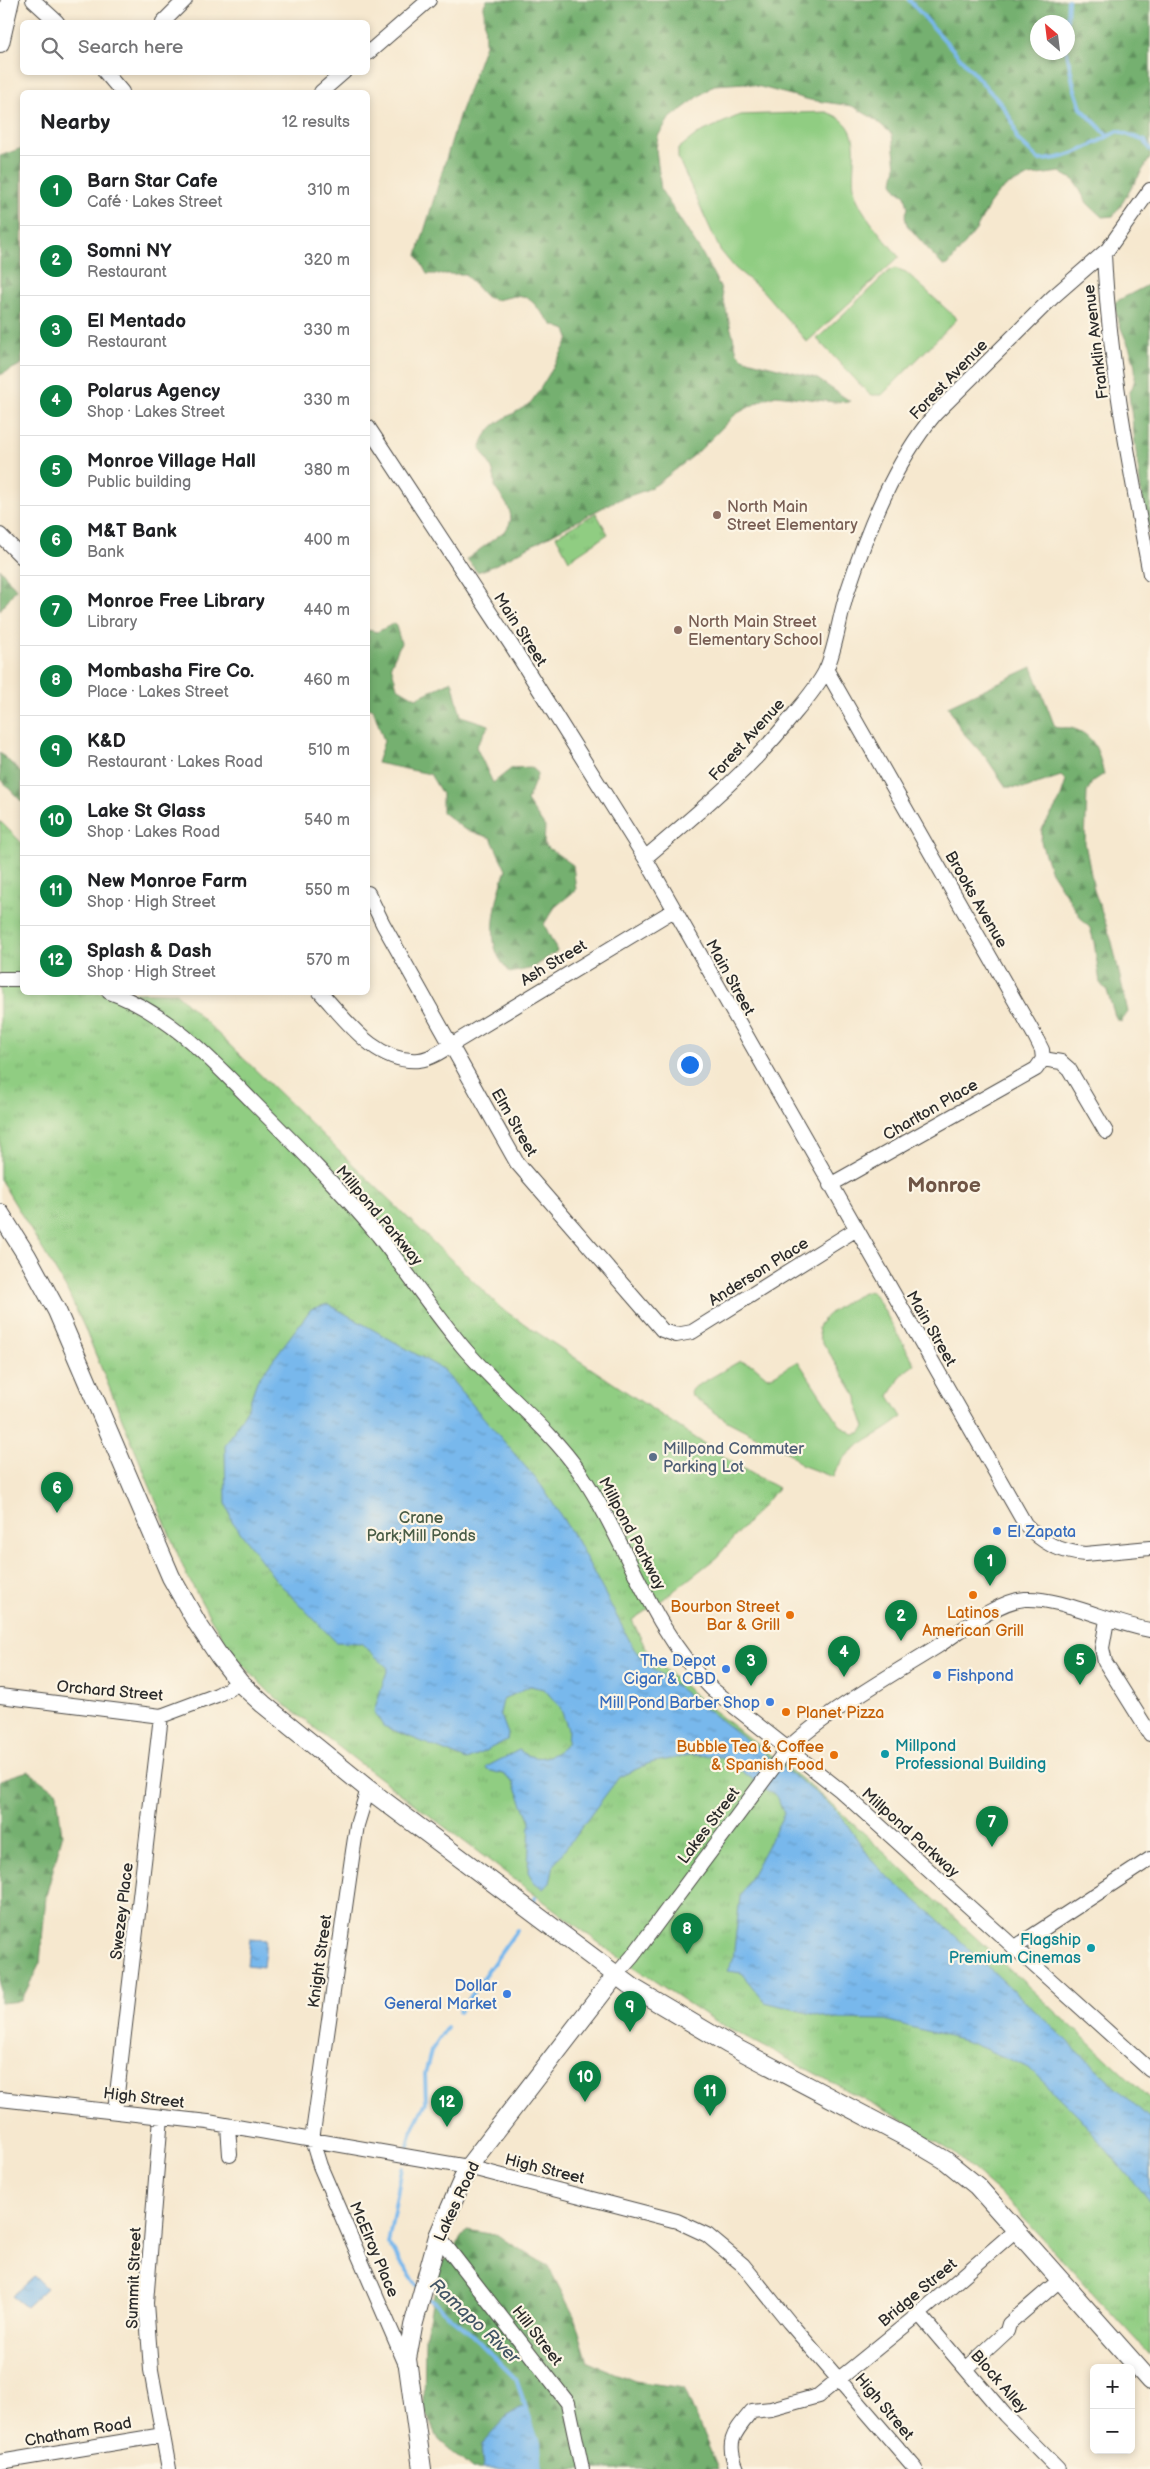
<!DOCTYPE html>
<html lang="en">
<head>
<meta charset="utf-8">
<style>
  body { margin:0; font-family:"Balsamiq Sans",sans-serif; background:#f6f6f6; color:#202124 }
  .controls { position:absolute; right:15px; bottom:15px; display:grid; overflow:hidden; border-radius:8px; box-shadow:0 2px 8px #0003 }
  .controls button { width:45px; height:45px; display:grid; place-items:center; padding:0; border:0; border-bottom:1px solid #e0e0e0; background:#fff; color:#202124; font:25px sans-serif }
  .compass { position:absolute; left:1030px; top:15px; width:45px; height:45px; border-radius:50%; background:#fff; box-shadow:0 2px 8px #0003; rotate:332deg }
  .you { position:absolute; left:689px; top:1064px; width:18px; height:18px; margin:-12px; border:4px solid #fff; border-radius:50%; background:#1a73e8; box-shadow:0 0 0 8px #1a73e833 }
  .badge { display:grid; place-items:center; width:32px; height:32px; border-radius:50%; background:#0b8043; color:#fff; font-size:16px; font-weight:700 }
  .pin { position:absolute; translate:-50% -41px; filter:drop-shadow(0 1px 2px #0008) }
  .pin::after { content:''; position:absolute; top:26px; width:18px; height:15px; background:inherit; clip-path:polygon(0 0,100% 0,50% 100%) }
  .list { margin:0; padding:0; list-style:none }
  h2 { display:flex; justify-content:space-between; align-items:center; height:65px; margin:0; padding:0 20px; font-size:21px }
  h2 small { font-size:16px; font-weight:400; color:#757577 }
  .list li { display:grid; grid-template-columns:32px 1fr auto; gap:15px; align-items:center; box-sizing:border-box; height:70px; padding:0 20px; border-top:1px solid #e0e0e0 }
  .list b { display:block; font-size:19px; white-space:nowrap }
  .list p { margin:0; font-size:16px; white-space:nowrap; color:#757577 }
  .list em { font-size:16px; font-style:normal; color:#757577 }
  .icon { flex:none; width:28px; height:28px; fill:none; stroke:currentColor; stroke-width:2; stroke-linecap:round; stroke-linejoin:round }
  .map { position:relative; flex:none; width:1150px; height:2469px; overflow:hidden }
  .search { position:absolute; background:#fff; box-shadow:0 2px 8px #0003; left:20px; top:20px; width:350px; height:55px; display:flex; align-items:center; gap:12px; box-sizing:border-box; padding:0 18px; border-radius:8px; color:#757577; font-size:19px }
  .panel { position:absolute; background:#fff; box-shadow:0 2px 8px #0003; left:20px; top:90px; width:350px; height:905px; border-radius:8px }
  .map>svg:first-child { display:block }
  .green { fill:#90cd82; stroke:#5e7c56 }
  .forest { fill:url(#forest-firs); stroke:#506e4e; fill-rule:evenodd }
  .park { fill:url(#park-tufts); stroke:#5e7c56 }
  .water { fill:url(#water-ripples); stroke:#52728c }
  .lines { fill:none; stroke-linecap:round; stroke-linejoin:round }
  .stream { stroke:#78b8ec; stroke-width:4 }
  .minor-casing { stroke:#494744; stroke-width:16 }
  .major-casing { stroke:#494744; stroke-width:20 }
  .minor { stroke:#fff; stroke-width:14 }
  .major { stroke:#fff; stroke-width:18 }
  .education-dot { fill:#8d6e63; stroke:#fcf5e5; stroke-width:2 }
  .service-dot { fill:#5c6f8a; stroke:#fcf5e5; stroke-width:2 }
  .shop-dot { fill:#3f7fe0; stroke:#fcf5e5; stroke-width:2 }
  .food-dot { fill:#e8710a; stroke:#fcf5e5; stroke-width:2 }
  .culture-dot { fill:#0f9aa8; stroke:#fcf5e5; stroke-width:2 }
  .labels { text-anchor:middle; stroke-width:4.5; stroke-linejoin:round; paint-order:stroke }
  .street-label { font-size:16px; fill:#2b2b2b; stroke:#fcf5e5 }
  .education-label { font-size:16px; fill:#785e54; stroke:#fcf5e5; text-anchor:start }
  .service-label { font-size:16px; fill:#4e5e75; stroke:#fcf5e5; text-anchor:start }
  .park-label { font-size:16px; fill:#495c45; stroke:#fcf5e5 }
  .shop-label { font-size:16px; fill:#366cbe; stroke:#fcf5e5; text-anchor:end }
  .food-label { font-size:16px; fill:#c56008; stroke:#fcf5e5; text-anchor:end }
  .culture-label { font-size:16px; fill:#0d838f; stroke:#fcf5e5; text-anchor:start }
  .water-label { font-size:18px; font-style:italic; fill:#425565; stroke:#fcf5e5 }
  .district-label { font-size:21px; font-weight:bold; fill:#6f5545; stroke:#fcf5e5 }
</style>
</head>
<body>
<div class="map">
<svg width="1150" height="2469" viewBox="0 0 1150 2469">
  <defs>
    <pattern id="forest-firs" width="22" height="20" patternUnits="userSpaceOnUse" patternTransform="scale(1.25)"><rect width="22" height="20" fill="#74b070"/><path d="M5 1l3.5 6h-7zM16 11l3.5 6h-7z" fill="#5f8f5c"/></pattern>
    <pattern id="park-tufts" width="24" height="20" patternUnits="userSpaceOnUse" patternTransform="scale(1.25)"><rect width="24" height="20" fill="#90cd82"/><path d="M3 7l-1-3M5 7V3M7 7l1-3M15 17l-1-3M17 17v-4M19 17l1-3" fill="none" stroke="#7cb070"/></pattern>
    <pattern id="water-ripples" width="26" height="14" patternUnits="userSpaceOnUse" patternTransform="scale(1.25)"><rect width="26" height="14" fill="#78b8ec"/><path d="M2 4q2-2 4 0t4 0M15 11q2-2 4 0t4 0" fill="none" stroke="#6396bf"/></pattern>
  </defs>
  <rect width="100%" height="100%" fill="#fcf5e5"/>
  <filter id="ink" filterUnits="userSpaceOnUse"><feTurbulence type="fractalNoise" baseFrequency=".02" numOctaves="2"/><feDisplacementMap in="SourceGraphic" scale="10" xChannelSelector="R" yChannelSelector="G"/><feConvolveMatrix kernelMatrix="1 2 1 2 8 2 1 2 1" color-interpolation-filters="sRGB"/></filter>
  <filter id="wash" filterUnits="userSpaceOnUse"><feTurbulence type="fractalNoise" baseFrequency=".0096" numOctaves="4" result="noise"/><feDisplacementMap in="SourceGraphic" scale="20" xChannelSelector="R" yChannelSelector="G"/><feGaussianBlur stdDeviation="1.12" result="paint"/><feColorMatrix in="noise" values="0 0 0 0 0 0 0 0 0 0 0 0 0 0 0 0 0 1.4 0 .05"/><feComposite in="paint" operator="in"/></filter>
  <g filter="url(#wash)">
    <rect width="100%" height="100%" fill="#f6e8cf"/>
    <!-- green -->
    <path class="green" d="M826,112c48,16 17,58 32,89 9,20 28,39 41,56l-92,85 -45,-52 -27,-22 -15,-18 -42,-92v-9l19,-15 43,-19z
      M895,268l11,4 51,47 -75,76h-12l-53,-56 73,-69z
      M870,1291l5,4 40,69 -12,9 -14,23 13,21c-25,23 -55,25 -69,60l-32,-12 -12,-12 -62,-32 -36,-26 -1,-3 3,-4 47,-27 13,4 14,12 7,-2 24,-14 42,64 13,9 7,-1 5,-6 -7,-20 -1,-10 -37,-59 -2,-10c3,-13 39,-34 52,-37z"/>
    <!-- forest -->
    <path class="forest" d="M487,0h663v158l-31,50 -6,8 -11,1 -15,-14 -12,-22 -15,-9 -30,4 -22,9 -10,8 -9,12 -13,25 -28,35 -5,1 -36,-41 -2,-9 3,-8 -3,-13 -8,-5 -4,-8 3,-16 -4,-32 -19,-16 -21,-12 -42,-6 -65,-17 -31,2 -45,34 -11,17 -2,13 5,41 42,65 17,32 17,65 6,6 8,3 65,17 34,23 -16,1 -58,-7 -12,4 -28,15 -39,39 -40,31 -11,6 -31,11 -126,67 -12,4 -10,-13 39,-29c12,-16 -2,-29 -11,-42 1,-16 -6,-26 -15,-39 8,-29 29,-30 50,-46 5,-4 37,-58 39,-66l-3,-7 -13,-5 -24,-27 -14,-2 -19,4 -10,-3 -21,-23h-38l-10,-19 42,-139 26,-71 -1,-40zM1038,22h30v30h-30z
      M22,148v216l-22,11v-219z
      M1150,284v252l-9,-45 -12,-97c20,-33 -14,-59 -14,-92z
      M0,569l16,20 -16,21z
      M395,623l6,20 -10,22 6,22 19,11 36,-17 9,35 28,9 -13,22 17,36 19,-15 19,-1 7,6 -11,28 18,26 -1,18 29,20 3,25 -21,17 -11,17 13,27 -24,17 -23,5c-4,-6 -11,-13 -13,-20 -9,-21 1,-62 9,-83l-15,-32 -27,-9 -22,-17v-18l-12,-20 -53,-11 7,-22 -11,-32 -5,-1v-78l9,2z
      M1032,667l23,60c6,2 11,0 16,1 25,7 27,24 33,46l-12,8 -5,10 -2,51 9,47 18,52 16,70 -7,10 -5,-3 -9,-28 -7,-8 -6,-41 -4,-14 -7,-7 -33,-51 -9,-28 1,-13 17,-27 7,-21 -5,-5 -36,12 -19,-1 -19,-28 -26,-29 -13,-24z
      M0,753l22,20v29l-22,-23z
      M28,1771l29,21 5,44 -16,60 -6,67 -19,38 -21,2v-223z
      M467,2230l29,5 52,31 26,50 14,46 47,19 49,7 34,81h-177l-2,-23 -14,-40 -44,38 2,25h-11l-33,-29 -15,-30 1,-72 15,-73z"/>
    <!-- park -->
    <path class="park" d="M596,513l12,21 -39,26 -13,-24z
      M0,821l22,22v149l154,1 326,316 231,154 45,25 -61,69 -55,43 -30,20 13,27 13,16 42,37 124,97 326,302v256l-146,-158 -50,-44 -60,-38 -184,-97 -99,-66 -258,-194 -83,-65 -34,-35 -25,-39 -25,-45 -100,-243 -20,-43 -66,-109z"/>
    <!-- water -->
    <path class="water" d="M328,1304l114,65 99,116 36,56 57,108 13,15 178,136 16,16 33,47 14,14 46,39 216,203v83l-71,-85 -50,-49 -58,-25 -86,-23 -53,-1 -67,-17 -24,-29 -14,-2 6,-12 7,-62 44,-83 -6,-16 -51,-38 -11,-4 -26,-1 -40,8 -31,14 -65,87 -4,19 -7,6 -9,-7 -6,-10 2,-51 -16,-38 -11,-9 -16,-4 -1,-3 33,-17c18,13 33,8 48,-6l1,-15 -8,-22 -16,-18 -14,-3 -27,14 -3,13 8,21 -1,6 -40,20 -84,-34 -9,-15 14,-43 -27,-25 -25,-1 -60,-62 -44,-59 -6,-18 -1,-57 23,-39 9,-26 54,-72z
      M250,1939l16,1 -3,27 -16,-2z
      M34,2276l12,12 -20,19 -14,-11z
      M525,2405l14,41 2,23h-58l-2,-25 26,-28z"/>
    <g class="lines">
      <!-- stream -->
      <path class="stream" d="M909,0l93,105 11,18 4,16 22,21c31,0 52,-15 79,-29l27,10 5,9
        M1067,22l1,-22
        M1067,52l7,35 7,21 27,28
        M535,1899v-1
        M459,2012l58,-82
        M408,2146l4,-16 14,-28 -1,-28 6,-23 16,-24
        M402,2168l-14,75 29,43
        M427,2297l43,36 46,46 23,67 2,23"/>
    </g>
  </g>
  <g filter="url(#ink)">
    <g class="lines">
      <defs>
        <path id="minor" d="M33,0l24,22
          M163,22l22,-22
          M368,53l61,-53
          M105,72l17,20
          M321,92l23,-20
          M1104,254c5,108 26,214 46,320
          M368,427l144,219 133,212 380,666c17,19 35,28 60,30l65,-6
          M0,535l22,22
          M826,669l209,367 7,14 1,9
          M645,858c53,-45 106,-89 150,-145 11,-13 23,-27 31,-43 11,-25 13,-54 22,-80 20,-61 46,-127 87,-176l118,-117 55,-48 42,-59
          M368,893l15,31 134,239 145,167 14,5 16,-3 163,-102
          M0,979h22
          M109,992c58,20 102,67 144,110 43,43 86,86 125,133 29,37 55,76 85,112 37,44 85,79 118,127 47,70 69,155 131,215l128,101 310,280
          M320,992c26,28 56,72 99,68 11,-1 23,-9 32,-15l223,-135
          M1043,1059l18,3 8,7 37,63
          M830,1185l206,-116 7,-10
          M1107,1620l-5,28 3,14 45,72
          M0,1696l161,20 56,-21 23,-12
          M368,1789l-11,36 -4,26 -41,289 8,26 87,201
          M1014,1948l136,-89
          M616,1975l16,-18 155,-208c41,-38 103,-73 151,-103 23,-15 59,-45 87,-47 36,-2 87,25 125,31
          M0,2099l208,23 260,45 209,54 30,14 36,30 46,57 127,147
          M115,2111l46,-395
          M161,2117l-15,186 5,67 18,99
          M228,2126l2,29
          M438,2236l130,167 14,66
          M919,2314l86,101 53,54
          M966,2369l41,-38 2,-7 52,-45
          M0,2462l163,-27
          M737,2469c-12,-28 -3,-36 15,-58l19,-2 47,-13 101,-82 98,-85"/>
        <path id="major" d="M0,43l10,-43
          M0,1213l27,43 30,55 114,266 26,46 22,33 21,27 23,21 105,85 267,200 93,55 185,97 32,19 32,26 173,195
          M422,2469l-15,-110 6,-33 25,-90 30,-69 148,-192"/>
      </defs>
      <!-- minor casing -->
      <use href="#minor" class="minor-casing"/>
      <!-- major casing -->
      <use href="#major" class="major-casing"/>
      <!-- minor -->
      <use href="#minor" class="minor"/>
      <!-- major -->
      <use href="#major" class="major"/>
    </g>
  </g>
  <!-- markers -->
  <g class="education-dot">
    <circle cx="717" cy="515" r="5"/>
    <circle cx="678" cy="630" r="5"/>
  </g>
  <circle class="service-dot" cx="653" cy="1457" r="5"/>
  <g class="shop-dot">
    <circle cx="997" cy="1531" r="5"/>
    <circle cx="726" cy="1669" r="5"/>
    <circle cx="937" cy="1675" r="5"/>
    <circle cx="770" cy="1702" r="5"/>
    <circle cx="507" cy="1994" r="5"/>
  </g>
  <g class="food-dot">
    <circle cx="973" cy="1595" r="5"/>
    <circle cx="790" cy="1615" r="5"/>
    <circle cx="786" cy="1712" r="5"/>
    <circle cx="834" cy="1755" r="5"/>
  </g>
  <g class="culture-dot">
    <circle cx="885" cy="1754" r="5"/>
    <circle cx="1091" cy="1948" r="5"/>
  </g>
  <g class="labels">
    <!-- street labels -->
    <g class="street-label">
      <text transform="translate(1095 342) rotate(-97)" y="6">Franklin Avenue</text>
      <text transform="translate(948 379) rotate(-46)" y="6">Forest Avenue</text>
      <text transform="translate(521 629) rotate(57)" y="6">Main Street</text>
      <text transform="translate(746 739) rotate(-48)" y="6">Forest Avenue</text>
      <text transform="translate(977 899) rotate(60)" y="6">Brooks Avenue</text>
      <text transform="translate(553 962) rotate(-31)" y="6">Ash Street</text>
      <text transform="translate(731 977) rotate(61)" y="6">Main Street</text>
      <text transform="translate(930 1109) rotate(-30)" y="6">Charlton Place</text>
      <text transform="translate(515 1122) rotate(60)" y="6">Elm Street</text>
      <text transform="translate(380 1215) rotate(50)" y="6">Millpond Parkway</text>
      <text transform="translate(758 1271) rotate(-32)" y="6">Anderson Place</text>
      <text transform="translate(932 1328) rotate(60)" y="6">Main Street</text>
      <text transform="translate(633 1533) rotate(62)" y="6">Millpond Parkway</text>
      <text transform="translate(110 1690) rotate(5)" y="6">Orchard Street</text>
      <text transform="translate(708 1825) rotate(-53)" y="6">Lakes Street</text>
      <text transform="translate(911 1832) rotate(42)" y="6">Millpond Parkway</text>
      <text transform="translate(121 1911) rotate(-83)" y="6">Swezey Place</text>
      <text transform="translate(319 1961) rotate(-82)" y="6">Knight Street</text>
      <text transform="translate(144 2097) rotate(7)" y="6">High Street</text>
      <text transform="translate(545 2168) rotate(14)" y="6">High Street</text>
      <text transform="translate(456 2201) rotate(-65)" y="6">Lakes Road</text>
      <text transform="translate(375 2249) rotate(67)" y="6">McElroy Place</text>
      <text transform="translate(133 2278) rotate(-88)" y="6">Summit Street</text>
      <text transform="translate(917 2292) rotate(-40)" y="6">Bridge Street</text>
      <text transform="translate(538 2335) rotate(52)" y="6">Hill Street</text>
      <text transform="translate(1000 2381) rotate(49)" y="6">Block Alley</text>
      <text transform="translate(885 2406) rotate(50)" y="6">High Street</text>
      <text transform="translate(78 2431) rotate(-10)" y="6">Chatham Road</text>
    </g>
    <!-- education labels -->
    <g class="education-label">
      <text x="727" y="512">North Main<tspan x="727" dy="18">Street Elementary</tspan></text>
      <text x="688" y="627">North Main Street<tspan x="688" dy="18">Elementary School</tspan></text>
    </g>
    <!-- service labels -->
    <g class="service-label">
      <text x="663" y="1454">Millpond Commuter<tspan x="663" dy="18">Parking Lot</tspan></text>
    </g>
    <!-- park labels -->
    <g class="park-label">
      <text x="421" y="1523">Crane<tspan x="421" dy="18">Park;Mill Ponds</tspan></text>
    </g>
    <!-- shop labels -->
    <g class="shop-label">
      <text x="1007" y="1537" text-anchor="start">El Zapata</text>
      <text x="716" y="1666">The Depot<tspan x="716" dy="18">Cigar &amp; CBD</tspan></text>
      <text x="947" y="1681" text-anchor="start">Fishpond</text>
      <text x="760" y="1708">Mill Pond Barber Shop</text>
      <text x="497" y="1991">Dollar<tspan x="497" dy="18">General Market</tspan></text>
    </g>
    <!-- food labels -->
    <g class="food-label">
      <text x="780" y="1612">Bourbon Street<tspan x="780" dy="18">Bar &amp; Grill</tspan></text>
      <text x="973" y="1618" text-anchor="middle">Latinos<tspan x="973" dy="18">American Grill</tspan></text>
      <text x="796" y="1718" text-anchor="start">Planet Pizza</text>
      <text x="824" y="1752">Bubble Tea &amp; Coffee<tspan x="824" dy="18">&amp; Spanish Food</tspan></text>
    </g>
    <!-- culture labels -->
    <g class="culture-label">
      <text x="895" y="1751">Millpond<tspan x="895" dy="18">Professional Building</tspan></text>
      <text x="1081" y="1945" text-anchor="end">Flagship<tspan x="1081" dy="18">Premium Cinemas</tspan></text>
    </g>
    <!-- water labels -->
    <g class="water-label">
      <text transform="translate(475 2321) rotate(43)" y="6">Ramapo River</text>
    </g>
    <!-- district labels -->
    <g class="district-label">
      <text x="944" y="1192">Monroe</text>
    </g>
  </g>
</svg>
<div class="controls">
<button>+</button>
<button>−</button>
</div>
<svg class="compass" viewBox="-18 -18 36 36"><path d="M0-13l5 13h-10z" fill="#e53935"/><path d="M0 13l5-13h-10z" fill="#757577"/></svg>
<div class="you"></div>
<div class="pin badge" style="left:990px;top:1586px">1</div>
<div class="pin badge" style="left:901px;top:1641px">2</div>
<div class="pin badge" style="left:751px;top:1686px">3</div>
<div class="pin badge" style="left:844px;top:1677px">4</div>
<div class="pin badge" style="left:1080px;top:1685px">5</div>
<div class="pin badge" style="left:57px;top:1513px">6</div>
<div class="pin badge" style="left:992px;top:1847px">7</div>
<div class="pin badge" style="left:687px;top:1954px">8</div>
<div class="pin badge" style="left:630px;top:2032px">9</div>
<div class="pin badge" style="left:585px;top:2102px">10</div>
<div class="pin badge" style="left:710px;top:2116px">11</div>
<div class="pin badge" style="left:447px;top:2127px">12</div>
<div class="search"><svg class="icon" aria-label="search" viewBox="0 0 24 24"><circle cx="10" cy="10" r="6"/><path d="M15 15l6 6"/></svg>Search here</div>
<section class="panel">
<h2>Nearby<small>12 results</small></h2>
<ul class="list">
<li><span class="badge">1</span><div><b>Barn Star Cafe</b><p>Café · Lakes Street</p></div><em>310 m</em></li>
<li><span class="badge">2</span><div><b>Somni NY</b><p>Restaurant</p></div><em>320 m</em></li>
<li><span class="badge">3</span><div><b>El Mentado</b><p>Restaurant</p></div><em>330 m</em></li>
<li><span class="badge">4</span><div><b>Polarus Agency</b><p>Shop · Lakes Street</p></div><em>330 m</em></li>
<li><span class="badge">5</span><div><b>Monroe Village Hall</b><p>Public building</p></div><em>380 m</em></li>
<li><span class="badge">6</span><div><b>M&amp;T Bank</b><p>Bank</p></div><em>400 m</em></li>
<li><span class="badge">7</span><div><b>Monroe Free Library</b><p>Library</p></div><em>440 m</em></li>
<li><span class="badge">8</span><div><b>Mombasha Fire Co.</b><p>Place · Lakes Street</p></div><em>460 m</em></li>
<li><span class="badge">9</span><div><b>K&amp;D</b><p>Restaurant · Lakes Road</p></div><em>510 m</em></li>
<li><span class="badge">10</span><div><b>Lake St Glass</b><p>Shop · Lakes Road</p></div><em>540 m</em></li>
<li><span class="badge">11</span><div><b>New Monroe Farm</b><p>Shop · High Street</p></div><em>550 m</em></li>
<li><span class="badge">12</span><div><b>Splash &amp; Dash</b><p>Shop · High Street</p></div><em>570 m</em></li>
</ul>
</section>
</div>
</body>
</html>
